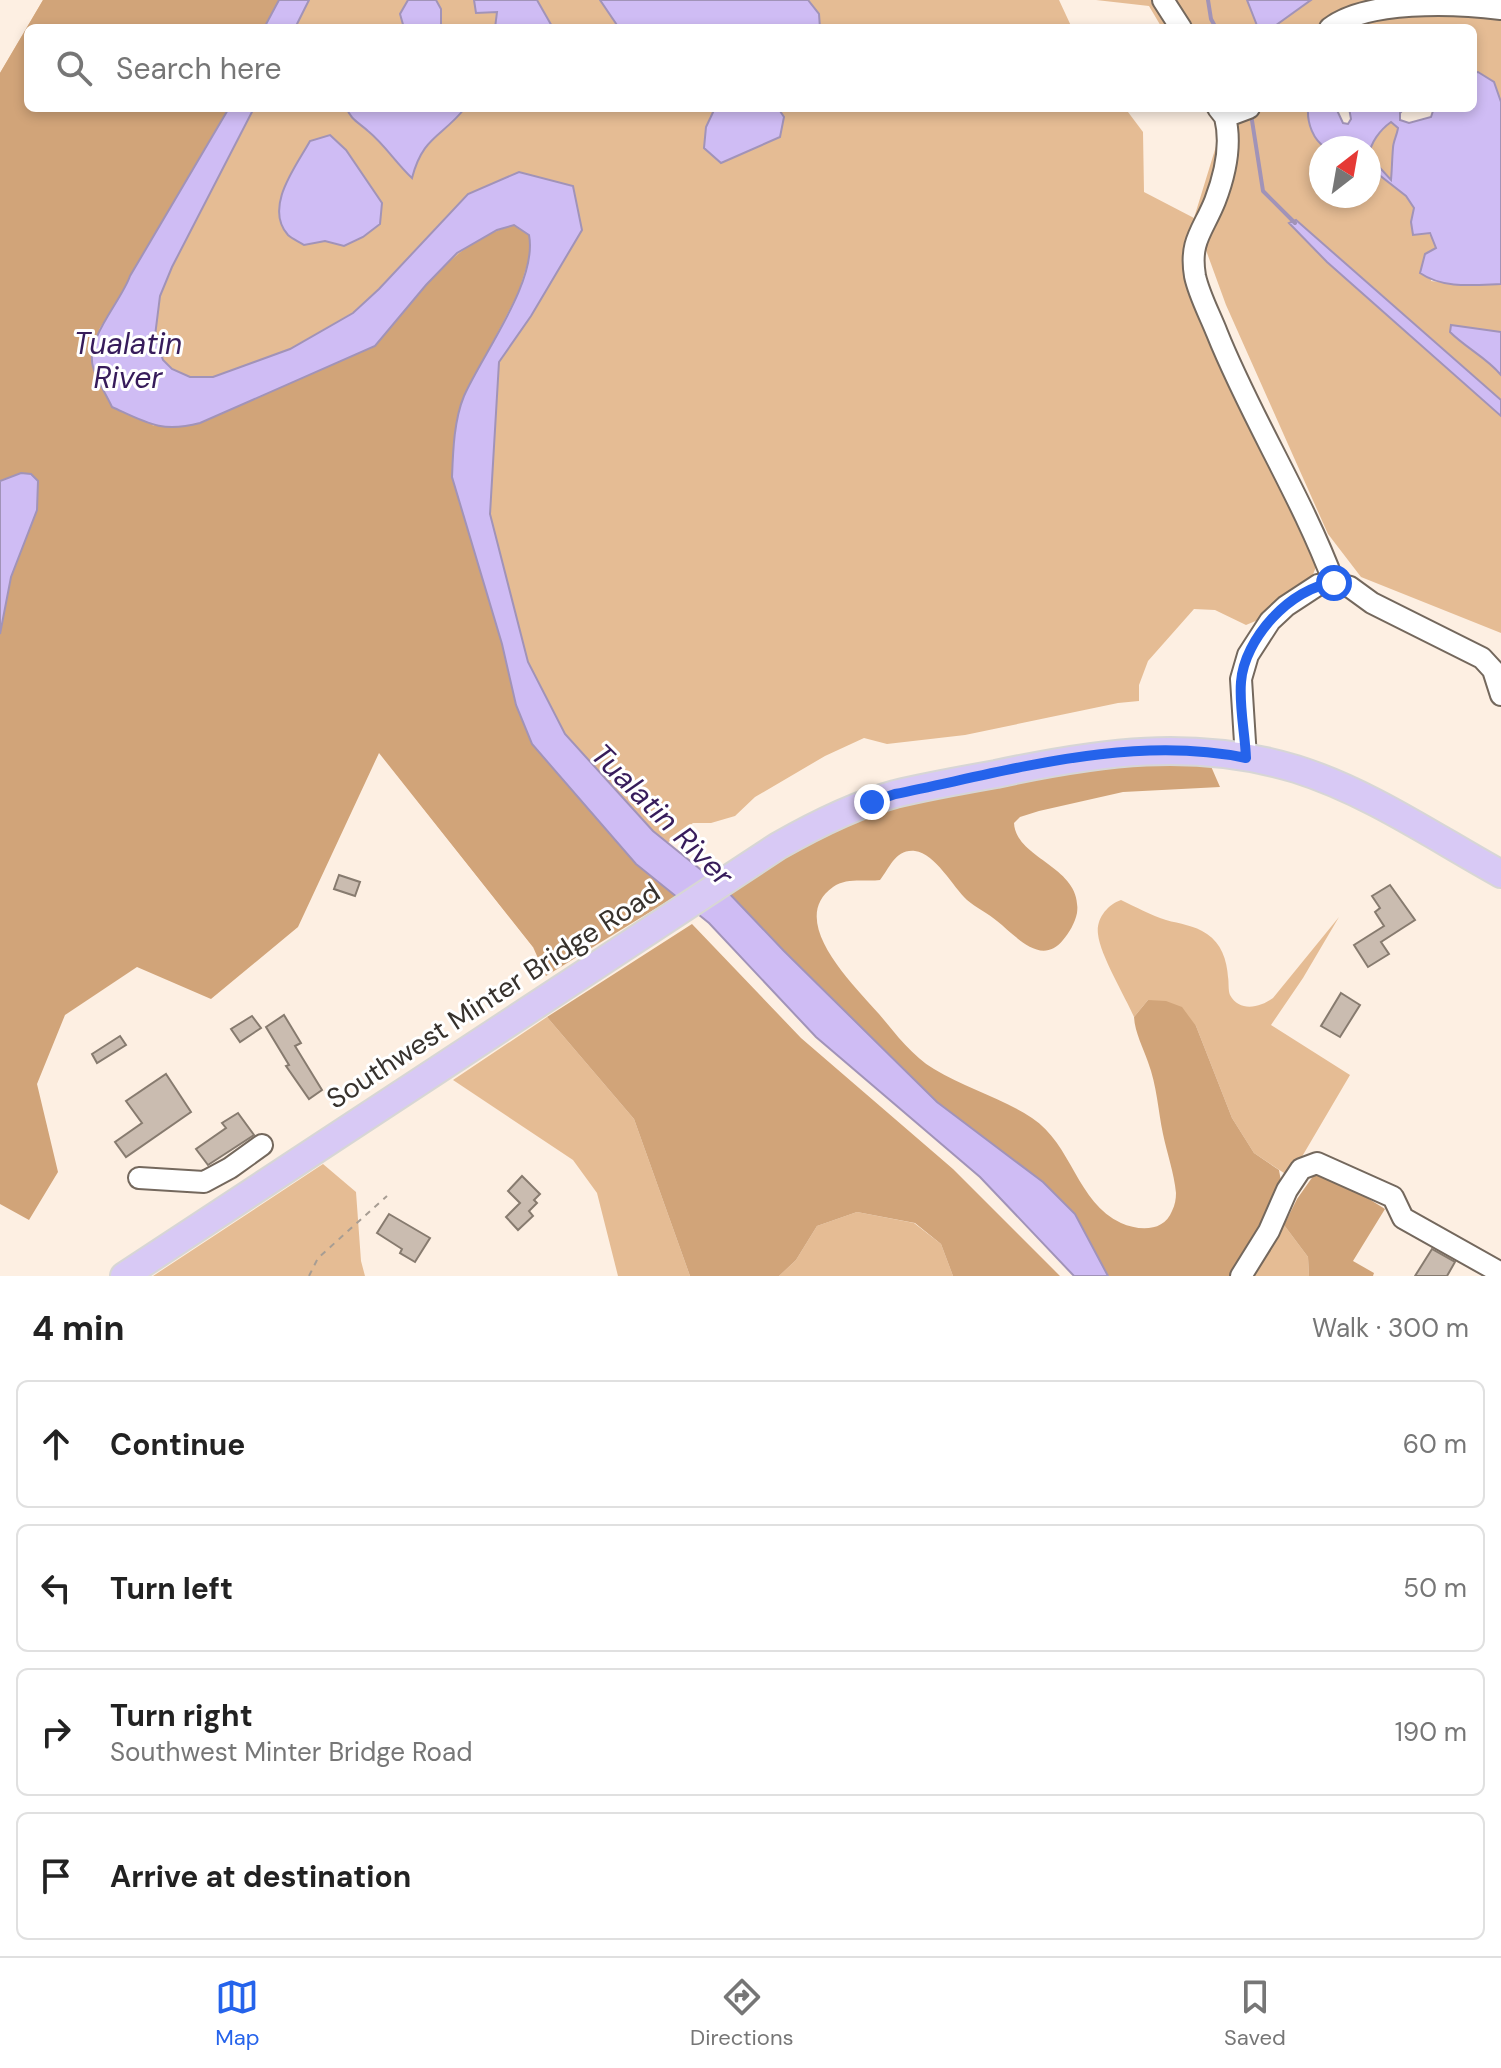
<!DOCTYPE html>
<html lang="en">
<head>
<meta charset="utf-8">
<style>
  body { margin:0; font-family:"DM Sans",sans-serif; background:#f2f2f2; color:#222 }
  .compass { position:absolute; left:1309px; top:136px; width:72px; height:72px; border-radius:50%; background:#fff; box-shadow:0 4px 12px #0003; rotate:31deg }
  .stop { position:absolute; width:24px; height:24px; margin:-18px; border:6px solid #2563eb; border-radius:50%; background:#fff }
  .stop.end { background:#2563eb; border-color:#fff; box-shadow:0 2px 8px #0008 }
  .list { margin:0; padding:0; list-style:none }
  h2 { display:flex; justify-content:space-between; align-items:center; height:104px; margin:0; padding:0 32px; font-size:34px }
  h2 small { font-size:26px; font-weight:400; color:#767676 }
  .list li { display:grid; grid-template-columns:52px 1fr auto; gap:24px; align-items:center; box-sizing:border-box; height:128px; margin:0 16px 16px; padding:0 16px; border:2px solid #e0e0e0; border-radius:12px }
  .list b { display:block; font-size:30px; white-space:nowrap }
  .list p { margin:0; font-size:26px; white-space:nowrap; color:#767676 }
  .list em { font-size:26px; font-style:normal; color:#767676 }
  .icon { flex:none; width:44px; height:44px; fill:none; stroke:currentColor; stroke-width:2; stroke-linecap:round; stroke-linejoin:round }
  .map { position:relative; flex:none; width:1501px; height:1276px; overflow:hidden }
  .search { position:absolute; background:#fff; box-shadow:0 4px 12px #0003; left:24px; right:24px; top:24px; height:88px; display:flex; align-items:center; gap:20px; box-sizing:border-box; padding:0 28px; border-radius:12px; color:#767676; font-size:30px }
  .sheet { height:680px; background:#fff }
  nav { display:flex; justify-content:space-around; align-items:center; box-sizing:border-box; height:112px; border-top:2px solid #e0e0e0; background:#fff; font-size:22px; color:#767676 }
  nav a { display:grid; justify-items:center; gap:4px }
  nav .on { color:#2563eb }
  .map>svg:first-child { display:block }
  .green { fill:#e5bc94 }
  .forest { fill:#d1a479 }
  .water { fill:#cfbcf4; stroke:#a193b8; stroke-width:2; fill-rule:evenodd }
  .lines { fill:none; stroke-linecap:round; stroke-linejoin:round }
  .stream { stroke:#a193b8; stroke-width:4 }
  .building { fill:#cabcb0; stroke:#877b6f; stroke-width:2 }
  .minor-casing { stroke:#74685d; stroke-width:24 }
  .major-casing { stroke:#d7d6d5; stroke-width:30 }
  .path { stroke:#a79d93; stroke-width:2; stroke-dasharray:6 6; stroke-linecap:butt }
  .minor { stroke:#fff; stroke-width:20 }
  .major { stroke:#d8c9f5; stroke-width:26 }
  .route { stroke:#2563eb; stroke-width:10 }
  .labels { text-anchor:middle; stroke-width:6; stroke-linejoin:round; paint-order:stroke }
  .street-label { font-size:28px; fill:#37322d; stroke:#fff }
  .water-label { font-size:30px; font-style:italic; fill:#371c5b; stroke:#fff }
</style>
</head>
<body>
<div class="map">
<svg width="1501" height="1276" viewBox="0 0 1501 1276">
  <rect width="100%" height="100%" fill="#fdefe2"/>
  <!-- green -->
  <path class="green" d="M43,0h1016l13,28h-1044v80h1097l18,24 1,60 50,26 27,-88 -13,-22h100c-1,15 5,32 18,40h-5v48h48v-29l37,29 8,12 -3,14c34,18 25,25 20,59l33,4 37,-1v48l-50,-7 -1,6 42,33 9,11v25l-205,-180 -6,3 37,39 174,154v217l-140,-56 -33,-43 -102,-229 -31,-85 -11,33 47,127 85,187 -4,10 -26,17 -28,26 -12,5 -31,-15 -21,-1 -46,52 -9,24v16l-21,2 -153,32 -78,9 -23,-6 -39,18 -70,41 -20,19 -24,7h-18l-160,124 -154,-195 -379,-319v-360z
    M1096,0h405v102l-7,-20 -15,-10 -6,1v-45h-311l-13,-22z
    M1391,122l7,6c-3,18 -6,34 -7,52l-22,-23c1,-14 12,-27 22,-35z
    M1121,900c15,7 29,15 45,20 14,4 28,5 41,14 14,9 20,26 21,43 1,5 0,13 2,18 10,18 31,12 43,3l66,-81 -36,61 -32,47 79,50 -60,102 -36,-24 -22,-35 -36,-92 -48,-26 -14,17c-9,-21 -34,-62 -36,-83 -2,-15 9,-29 23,-34z
    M547,1017l87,102 56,157h-72l-21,-83 -24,-33 -120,-80z
    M323,1164l33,28 5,69 4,15h-212z
    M857,1212l57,11 27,21 12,32h-174l17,-16 21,-34z
    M1284,1225l24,32 1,19h-64l28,-42z"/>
  <!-- forest -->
  <path class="forest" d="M43,0h236l-15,28h-236v80h201l-99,168 -5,14 -26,39 54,97 273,-141c28,-29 48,-48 88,-60l16,11 2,13 -14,44 -55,106 39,245 14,61 16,39 104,120 40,32 -130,80 -13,-29 -154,-194 -81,174 -87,72 -74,-32 -72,48 -28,69 21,88 -29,48 -29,-16v-1131z
    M1163,760l47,4 10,23 -97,5 -84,19 -19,6 -6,6c2,37 69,43 63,90 -2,10 -8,20 -14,27 -22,27 -47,-4 -66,-19 -9,-8 -21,-13 -30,-21 -14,-13 -32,-47 -52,-49 -20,-2 -25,17 -35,29 -15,2 -33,-3 -47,7 -48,34 23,100 46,127 16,19 33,42 55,55 31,19 68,29 98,49 40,26 45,85 89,105 18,8 43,9 51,-12 3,-6 4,-12 4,-18 -2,-20 -9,-40 -13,-59 -5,-24 -6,-48 -15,-72 -5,-15 -13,-29 -14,-45l14,-17 18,1 16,6 14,19 36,92 22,35 25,17 3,17 -46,89h-128l-33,-62 -32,-32 -106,-80 -153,-151 -58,-61 109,-65 59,-18 118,-27z
    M692,924l109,114 152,131 107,107h-107l-12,-32 -26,-21 -58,-11 -40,14 -21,34 -17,16h-89l-56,-157 -87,-102z
    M1316,1172h10l59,37 -32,52 21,12 -1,3h-64l-1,-19 -24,-32 13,-26z"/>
  <!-- water -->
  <path class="water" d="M279,0h30l-14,28h-31z
    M408,0h28l5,9v19h-37l-4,-14z
    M474,0h63l16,28h-58l2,-16 -21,1z
    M600,0h208l11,14 1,14h-201z
    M1247,0h64l-39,28h-14z
    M1478,72l16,10 7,20v182c-27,1 -58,5 -81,-11l5,-19 11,-6 -6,-15 -17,2 -2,-13 3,-14 -8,-12 -37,-29v-19h-43c-13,-8 -19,-25 -18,-40h28l7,15 5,1 3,-5 -2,-11h56l-5,5v7l9,3 22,-6 3,-9h39v-35zM1391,122l7,6c-1,7 -5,14 -5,20 -1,11 -1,21 -2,32l-22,-24c1,-13 11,-26 22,-34z
    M229,108h25l-82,159 -12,29 -5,40 8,24 9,9 18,8h23l77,-28 63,-36 26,-24 89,-95 51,-22 54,14 9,44 -51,86 -32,46 -9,152 38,148 37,72 88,97 73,59 58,61 153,151 106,80 32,32 33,62h-34l-94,-99 -164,-140 -107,-114 -73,-59 -104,-120 -16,-39 -14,-61 -50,-167c1,-26 2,-57 12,-81 19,-43 74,-115 65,-161l-15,-10 -17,5 -40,23 -31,32 -51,61 -175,77c-39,10 -53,0 -88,-16 -6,-13 -15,-26 -19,-40 -8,-29 28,-65 37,-91z
    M347,108h118c-24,30 -42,28 -53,70 -16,-15 -27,-33 -44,-47 -9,-8 -19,-13 -21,-23z
    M715,108h63l6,9 -4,20 -59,26 -17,-15 2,-21z
    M330,135l16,15 36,53 -2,21 -17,13 -19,9 -19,-5 -21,4c-4,-3 -12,-6 -16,-10 -25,-28 9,-70 22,-94z
    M1296,220l205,180v16l-174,-154 -38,-39z
    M1451,325l50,7v43c-14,-17 -35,-27 -51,-43z
    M21,473l10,1 7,7 -1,29 -26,67 -11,57v-153z"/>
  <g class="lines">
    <!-- stream -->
    <path class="stream" d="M1208,0l3,19 5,9
      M1251,114l12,77 32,32"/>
  </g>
  <!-- building -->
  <path class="building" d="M339,875l21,7 -5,14 -21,-7z
    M1390,885l25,35 -34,22 8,12 -21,13 -14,-22 30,-19 -9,-14 5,-4 -8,-12z
    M1341,993l19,12 -20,32 -19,-11z
    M284,1015l17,28 -6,3 27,44 -13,9 -23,-33 3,-1 -23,-38z
    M252,1016l9,12 -21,14 -9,-13z
    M120,1036l6,9 -29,18 -5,-9z
    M166,1074l25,38 -65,45 -11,-15 27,-19 -16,-22z
    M238,1113l16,22 -46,30 -12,-16 30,-21 -4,-5z
    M522,1176l18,18 -6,6 3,3 -8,8 4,5 -15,14 -12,-13 14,-14 -12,-12z
    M389,1214l41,24 -15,24 -15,-9 2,-4 -25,-16z
    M1432,1249l23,13 -8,14h-32z"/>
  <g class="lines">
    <defs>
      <path id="minor" d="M1163,0l18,28
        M1330,28c37,-28 123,-25 171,-19
        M1218,108l7,9 24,-9
        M1225,117c7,28 0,58 -10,84 -12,30 -26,40 -20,75 4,19 15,39 22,57 34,85 85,164 117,250
        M1246,758l-5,-79 7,-24 22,-34 16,-15 32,-21 16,-2 16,4 22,16 110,55 11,12 8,25
        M139,1178l65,4 26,-14 32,-23
        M1241,1276l28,-45 18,-41 14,-21 16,-6 76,34 10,21 98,55"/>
      <path id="major" d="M124,1276l654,-430c37,-21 76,-41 117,-52 33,-8 67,-14 101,-20 102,-22 198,-36 300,-5 73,23 138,68 205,105"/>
    </defs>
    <!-- minor casing -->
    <use href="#minor" class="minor-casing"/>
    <!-- major casing -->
    <use href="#major" class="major-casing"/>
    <!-- path -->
    <path class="path" d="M309,1276l9,-18 69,-62"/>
    <!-- minor -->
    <use href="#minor" class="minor"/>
    <!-- major -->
    <use href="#major" class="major"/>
  </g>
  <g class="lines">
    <!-- route -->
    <path class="route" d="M872,802l23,-8c114,-23 235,-60 351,-36 -1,-25 -7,-51 -5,-76 3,-43 50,-95 93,-99"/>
  </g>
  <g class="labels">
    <!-- street labels -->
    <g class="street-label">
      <text transform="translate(493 995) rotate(-33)" y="10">Southwest Minter Bridge Road</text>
    </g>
    <!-- water labels -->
    <g class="water-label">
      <text x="128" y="354">Tualatin<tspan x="128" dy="34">River</tspan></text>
      <text transform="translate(662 815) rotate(45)" y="10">Tualatin River</text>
    </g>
  </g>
</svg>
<svg class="compass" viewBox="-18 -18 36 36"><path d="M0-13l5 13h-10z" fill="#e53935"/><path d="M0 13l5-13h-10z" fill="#767676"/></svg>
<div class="stop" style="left:1334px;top:583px"></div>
<div class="stop end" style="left:872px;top:802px"></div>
<div class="search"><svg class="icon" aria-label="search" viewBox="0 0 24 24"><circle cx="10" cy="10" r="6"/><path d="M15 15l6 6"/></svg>Search here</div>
</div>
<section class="sheet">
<h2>4 min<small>Walk · 300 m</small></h2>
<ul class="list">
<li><svg class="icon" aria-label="ahead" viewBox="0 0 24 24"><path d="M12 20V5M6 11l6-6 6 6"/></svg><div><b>Continue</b></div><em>60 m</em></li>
<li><svg class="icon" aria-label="left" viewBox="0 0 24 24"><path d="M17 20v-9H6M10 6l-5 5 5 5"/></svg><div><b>Turn left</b></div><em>50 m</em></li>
<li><svg class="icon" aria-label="right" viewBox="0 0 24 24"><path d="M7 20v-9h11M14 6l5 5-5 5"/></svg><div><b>Turn right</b><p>Southwest Minter Bridge Road</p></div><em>190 m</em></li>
<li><svg class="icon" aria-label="arrive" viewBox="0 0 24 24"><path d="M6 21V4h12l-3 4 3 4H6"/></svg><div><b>Arrive at destination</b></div></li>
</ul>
</section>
<nav>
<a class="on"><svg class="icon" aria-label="map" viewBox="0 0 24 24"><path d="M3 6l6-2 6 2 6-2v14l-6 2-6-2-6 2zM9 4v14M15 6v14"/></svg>Map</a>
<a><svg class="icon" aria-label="directions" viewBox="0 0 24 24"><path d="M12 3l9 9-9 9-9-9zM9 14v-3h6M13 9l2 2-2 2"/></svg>Directions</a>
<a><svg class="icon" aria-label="saved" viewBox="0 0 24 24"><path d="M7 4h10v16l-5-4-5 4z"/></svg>Saved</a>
</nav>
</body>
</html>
